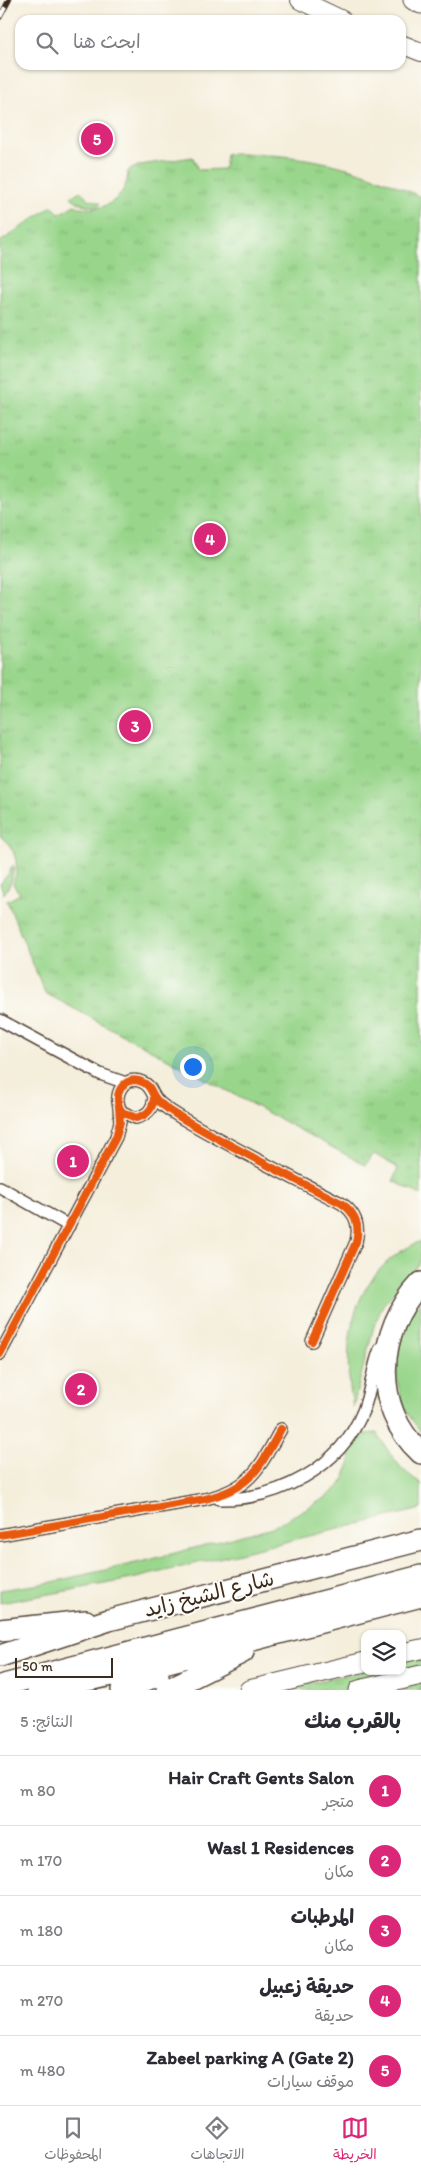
<!DOCTYPE html>
<html lang="ar">
<head>
<meta charset="utf-8">
<style>
  body { margin:0; font-family:Itim,"Playpen Sans Arabic",sans-serif; background:#f7f7f7; color:#2b2b33; direction:rtl }
  .controls { position:absolute; right:15px; bottom:15px; display:grid; overflow:hidden; border-radius:10px; box-shadow:0 1px 4px #0004 }
  .controls button { width:45px; height:45px; display:grid; place-items:center; padding:0; border:0; border-bottom:1px solid #e1e1e2; background:#fff; color:#2b2b33; font:25px sans-serif }
  .scale { position:absolute; left:15px; bottom:12px; width:98px; box-sizing:border-box; padding-left:5px; border:2px solid #3b2a1e; border-top:0; font-size:14px; line-height:18px; white-space:nowrap; color:#3b2a1e; -webkit-text-stroke:4px #fdfcf7; paint-order:stroke }
  .you { position:absolute; left:192px; top:1066px; width:18px; height:18px; margin:-12px; border:4px solid #fff; border-radius:50%; background:#1a73e8; box-shadow:0 0 0 8px #1a73e833 }
  .badge { display:grid; place-items:center; width:32px; height:32px; border-radius:50%; background:#db2777; color:#fff; font-size:16px; font-weight:700 }
  .pin { position:absolute; translate:-50% -50%; border:2px solid #fff; box-shadow:0 1px 5px #0006 }
  .list { margin:0; padding:0; list-style:none }
  h2 { display:flex; justify-content:space-between; align-items:center; height:65px; margin:0; padding:0 20px; font-size:21px }
  h2 small { font-size:16px; font-weight:400; color:#7c7c81 }
  .list li { display:grid; grid-template-columns:32px 1fr auto; gap:15px; align-items:center; box-sizing:border-box; height:70px; padding:0 20px; border-top:1px solid #e1e1e2 }
  .list b { display:block; font-size:19px; white-space:nowrap }
  .list p { margin:0; font-size:16px; white-space:nowrap; color:#7c7c81 }
  .list em { font-size:16px; font-style:normal; color:#7c7c81 }
  .icon { flex:none; width:28px; height:28px; fill:none; stroke:currentColor; stroke-width:2; stroke-linecap:round; stroke-linejoin:round }
  .map { position:relative; flex:none; width:421px; height:1690px; overflow:hidden; direction:ltr }
  .search { position:absolute; background:#fff; box-shadow:0 1px 4px #0004; left:15px; right:15px; top:15px; height:55px; display:flex; align-items:center; gap:12px; box-sizing:border-box; padding:0 18px; border-radius:15px; color:#7c7c81; font-size:19px }
  .sheet { height:415px; background:#fff }
  nav { display:flex; justify-content:space-around; align-items:center; box-sizing:border-box; height:70px; border-top:1px solid #e1e1e2; background:#fff; font-size:14px; color:#7c7c81 }
  nav a { display:grid; justify-items:center; gap:2px }
  nav .on { color:#db2777 }
  .map>svg:first-child { display:block }
  .green { fill:#99d68b; stroke:#6a8054 }
  .park { fill:url(#park-tufts); stroke:#6a8054 }
  .lines { fill:none; stroke-linecap:round; stroke-linejoin:round }
  .minor-casing { stroke:#57473a; stroke-width:14 }
  .primary-casing { stroke:#57473a; stroke-width:20 }
  .trunk-casing { stroke:#57473a; stroke-width:21 }
  .motorway-casing { stroke:#57473a; stroke-width:24 }
  .minor { stroke:#fff; stroke-width:11 }
  .primary { stroke:#fff; stroke-width:18 }
  .trunk { stroke:#fff; stroke-width:19 }
  .motorway { stroke:#fff; stroke-width:21 }
  .rail-casing { stroke:#3b2a1e; stroke-width:5.5 }
  .rail { stroke:#fdfcf7; stroke-width:4; stroke-dasharray:11; stroke-linecap:butt }
  .cycleway-casing { stroke:#fdfcf7; stroke-width:11 }
  .cycleway { stroke:#e8590c; stroke-width:8 }
  .labels { text-anchor:middle; stroke-width:4; stroke-linejoin:round; paint-order:stroke }
  .street-label { font-size:21px; fill:#3b2a1e; stroke:#fdfcf7 }
</style>
</head>
<body>
<div class="map">
<svg width="421" height="1690" viewBox="0 0 421 1690">
  <defs>
    <pattern id="park-tufts" width="24" height="20" patternUnits="userSpaceOnUse" patternTransform="scale(1.25)"><rect width="24" height="20" fill="#99d68b"/><path d="M3 7l-1-3M5 7V3M7 7l1-3M15 17l-1-3M17 17v-4M19 17l1-3" fill="none" stroke="#85b878"/></pattern>
  </defs>
  <rect width="100%" height="100%" fill="#fdfcf7"/>
  <filter id="ink" filterUnits="userSpaceOnUse"><feTurbulence type="fractalNoise" baseFrequency=".02" numOctaves="2"/><feDisplacementMap in="SourceGraphic" scale="10" xChannelSelector="R" yChannelSelector="G"/><feConvolveMatrix kernelMatrix="1 2 1 2 8 2 1 2 1" color-interpolation-filters="sRGB"/></filter>
  <filter id="wash" filterUnits="userSpaceOnUse"><feTurbulence type="fractalNoise" baseFrequency=".0096" numOctaves="4" result="noise"/><feDisplacementMap in="SourceGraphic" scale="20" xChannelSelector="R" yChannelSelector="G"/><feGaussianBlur stdDeviation="1.12" result="paint"/><feColorMatrix in="noise" values="0 0 0 0 0 0 0 0 0 0 0 0 0 0 0 0 0 1.4 0 .05"/><feComposite in="paint" operator="in"/></filter>
  <g filter="url(#wash)">
    <rect width="100%" height="100%" fill="#f4eedb"/>
    <!-- green -->
    <path class="green" d="M80,191l9,8 11,4 -1,3c-11,1 -19,-1 -28,-9z
      M12,866h2l-3,16 -7,12 -4,-10 9,-11z
      M421,1241v20l-38,44 -9,21 -21,81c-13,-67 -1,-137 68,-166z
      M421,1302v130c-5,-7 -11,-14 -15,-22 -16,-35 -12,-81 15,-108z
      M377,1433c12,20 23,38 44,50v26l-289,70 -132,24v-13l48,-7 97,-22 128,-34 52,-29 16,-13 9,-21 1,-22 13,-8z"/>
    <!-- park -->
    <path class="park" d="M226,154c73,-1 129,10 195,43v998l-28,-14 5,-13 -24,-14 -9,11 -320,-172 -38,-92 13,-7 -7,-10c7,-19 3,-36 -13,-48v-594l52,-36 8,8 14,-9c25,11 54,-5 54,-34l12,-6 53,-8 5,13 26,-1z
      M421,1642v48h-145l89,-19h37v-25z"/>
  </g>
  <g filter="url(#ink)">
    <g class="lines">
      <defs>
        <path id="minor" d="M0,1020l100,54 26,9
          M154,1097c-1,12 -6,18 -18,21l-14,-6c-11,-15 1,-38 20,-30 9,3 9,11 14,17 6,7 16,13 24,18 52,31 107,58 161,86 15,10 19,22 15,39l-44,99
          M0,1187l69,39
          M0,1354l116,-217 4,-15 -1,-15
          M219,1499c59,1 121,-31 144,-88 8,-20 9,-42 17,-62
          M0,1535l205,-36c47,-11 54,-31 76,-70"/>
        <path id="primary" d="M300,0l42,20
          M401,44l20,8"/>
        <path id="trunk" d="M413,0l8,4
          M402,1653l19,-4
          M249,1690l116,-28
          M359,1690l62,-15"/>
        <path id="motorway" d="M421,1283c-45,47 -50,125 0,170
          M0,1630l86,-9
          M0,1656l109,-36 312,-80
          M0,1686l421,-110
          M38,1690l99,-20 284,-74
          M122,1690l36,-15
          M167,1690l76,-38"/>
      </defs>
      <!-- minor casing -->
      <use href="#minor" class="minor-casing"/>
      <!-- primary casing -->
      <use href="#primary" class="primary-casing"/>
      <!-- trunk casing -->
      <use href="#trunk" class="trunk-casing"/>
      <!-- motorway casing -->
      <use href="#motorway" class="motorway-casing"/>
      <!-- minor -->
      <use href="#minor" class="minor"/>
      <!-- primary -->
      <use href="#primary" class="primary"/>
      <!-- trunk -->
      <use href="#trunk" class="trunk"/>
      <!-- motorway -->
      <use href="#motorway" class="motorway"/>
      <defs>
        <path id="rail" d="M0,17l9,-17"/>
      </defs>
      <!-- rail casing -->
      <use href="#rail" class="rail-casing"/>
      <!-- rail -->
      <use href="#rail" class="rail"/>
      <defs>
        <path id="cycleway" d="M154,1097c-1,12 -6,18 -18,21l-14,-6c-11,-15 1,-38 20,-30 9,3 9,11 14,17 6,7 16,13 24,18 52,31 107,58 161,86 15,10 19,22 15,39l-44,99
          M0,1354l116,-217 4,-15 -1,-15
          M0,1535l205,-36c47,-11 54,-31 76,-70"/>
      </defs>
      <!-- cycleway casing -->
      <use href="#cycleway" class="cycleway-casing"/>
      <!-- cycleway -->
      <use href="#cycleway" class="cycleway"/>
    </g>
  </g>
  <g class="labels">
    <!-- street labels -->
    <g class="street-label">
      <text transform="translate(209 1594) rotate(-14)" y="7">شارع الشيخ زايد</text>
    </g>
  </g>
</svg>
<div class="controls">
<button><svg class="icon" aria-label="layers" viewBox="0 0 24 24"><path d="M12 4l9 5-9 5-9-5zM3 14l9 5 9-5"/></svg></button>
</div>
<div class="scale">50 m</div>
<div class="you"></div>
<div class="pin badge" style="left:73px;top:1161px">1</div>
<div class="pin badge" style="left:81px;top:1389px">2</div>
<div class="pin badge" style="left:135px;top:726px">3</div>
<div class="pin badge" style="left:210px;top:539px">4</div>
<div class="pin badge" style="left:97px;top:139px">5</div>
<div class="search"><svg class="icon" aria-label="search" viewBox="0 0 24 24"><circle cx="10" cy="10" r="6"/><path d="M15 15l6 6"/></svg>ابحث هنا</div>
</div>
<section class="sheet">
<h2>بالقرب منك<small>النتائج: 5</small></h2>
<ul class="list">
<li><span class="badge">1</span><div><b>Hair Craft Gents Salon</b><p>متجر</p></div><em>80 m</em></li>
<li><span class="badge">2</span><div><b>Wasl 1 Residences</b><p>مكان</p></div><em>170 m</em></li>
<li><span class="badge">3</span><div><b>المرطبات</b><p>مكان</p></div><em>180 m</em></li>
<li><span class="badge">4</span><div><b>حديقة زعبيل</b><p>حديقة</p></div><em>270 m</em></li>
<li><span class="badge">5</span><div><b>Zabeel parking A (Gate 2)</b><p>موقف سيارات</p></div><em>480 m</em></li>
</ul>
</section>
<nav>
<a class="on"><svg class="icon" aria-label="map" viewBox="0 0 24 24"><path d="M3 6l6-2 6 2 6-2v14l-6 2-6-2-6 2zM9 4v14M15 6v14"/></svg>الخريطة</a>
<a><svg class="icon" aria-label="directions" viewBox="0 0 24 24"><path d="M12 3l9 9-9 9-9-9zM9 14v-3h6M13 9l2 2-2 2"/></svg>الاتجاهات</a>
<a><svg class="icon" aria-label="saved" viewBox="0 0 24 24"><path d="M7 4h10v16l-5-4-5 4z"/></svg>المحفوظات</a>
</nav>
</body>
</html>
